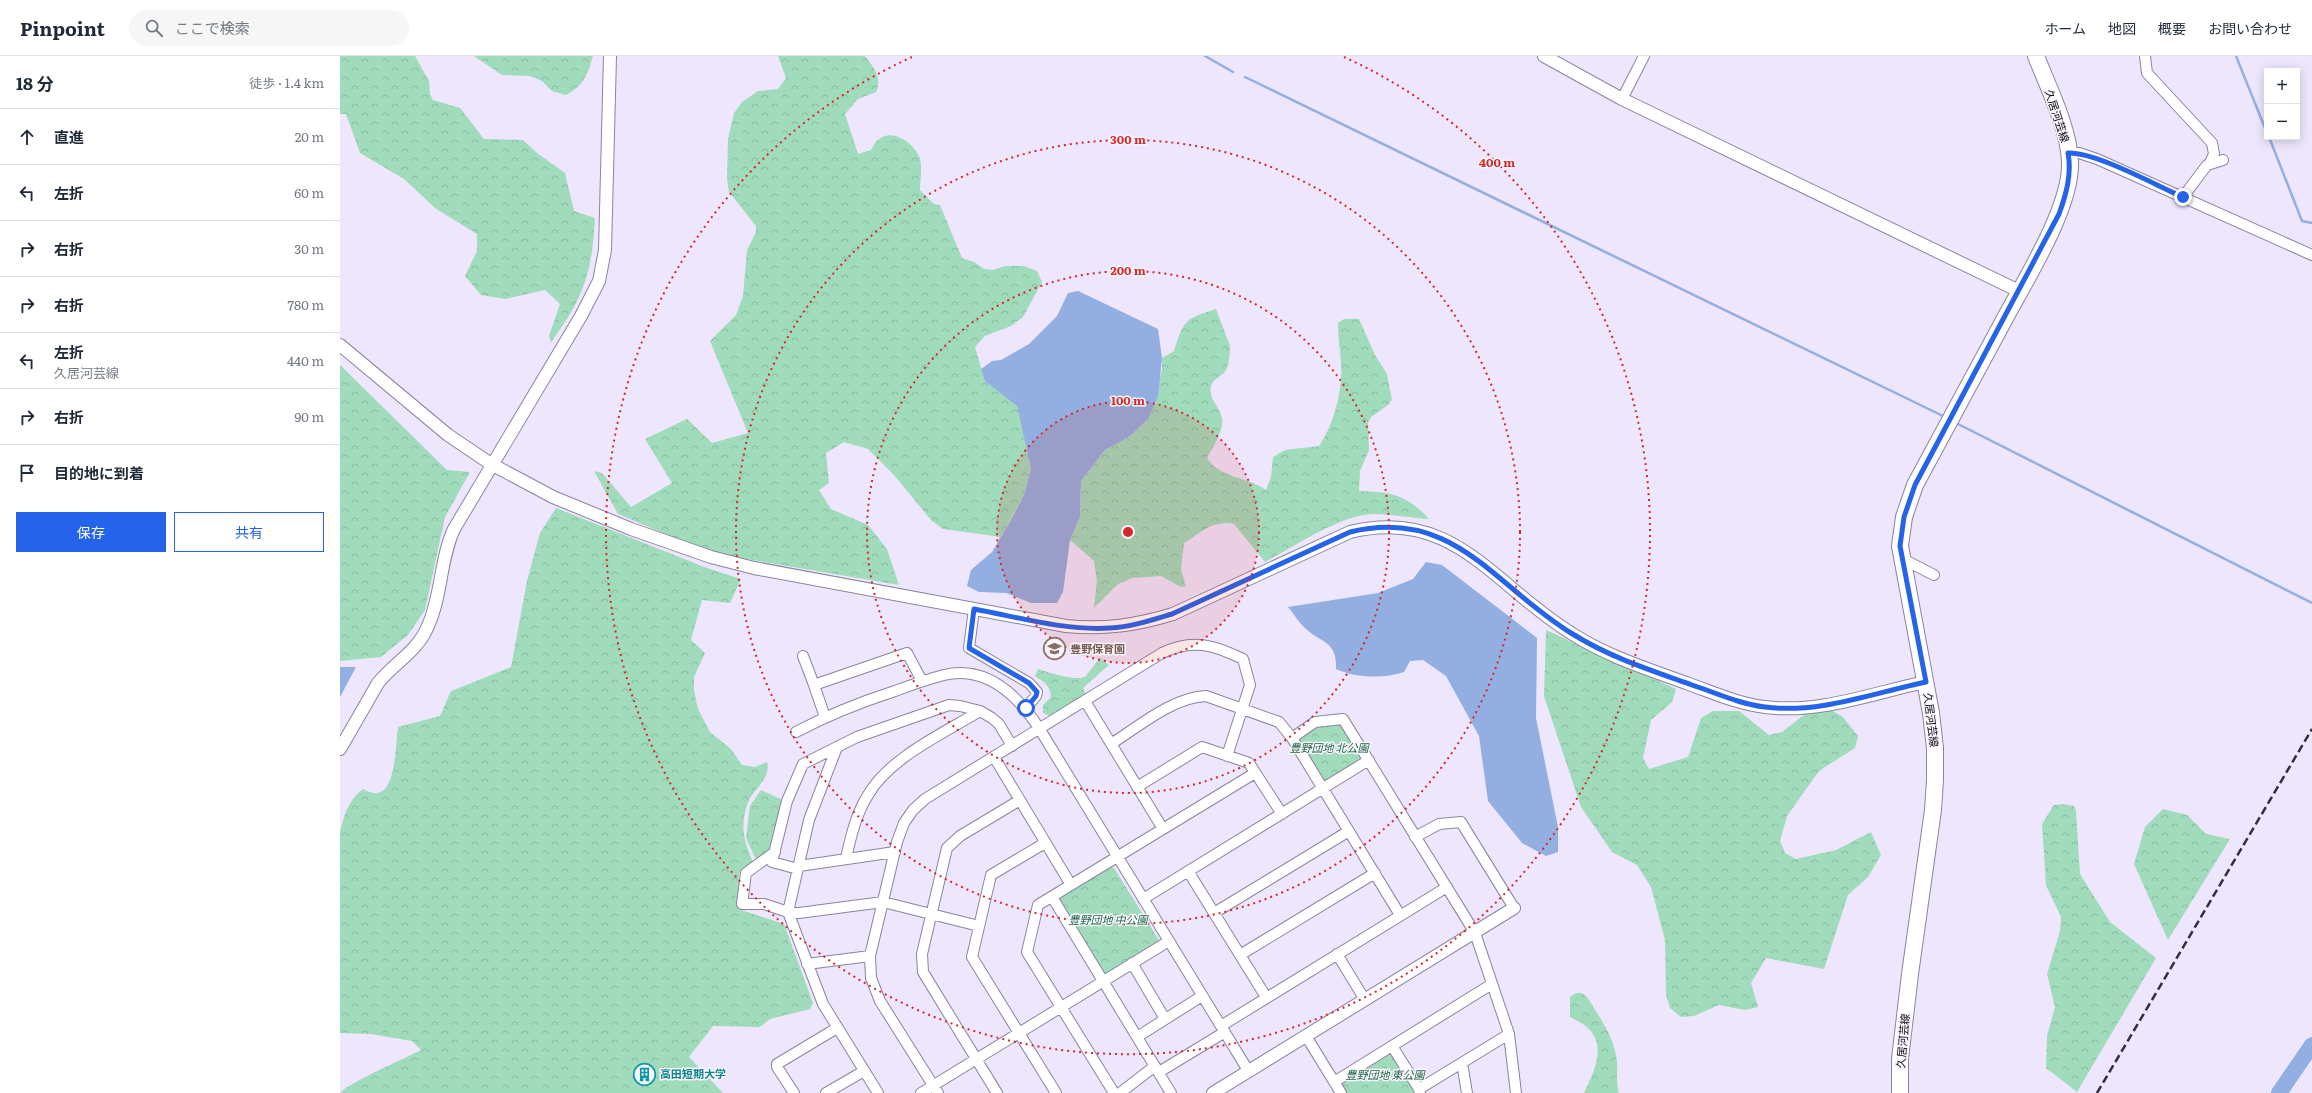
<!DOCTYPE html>
<html lang="ja">
<head>
<meta charset="utf-8">
<style>
  body { margin:0; font-family:Literata,"Noto Sans JP",serif; background:#f6f6f7; color:#1f2937 }
  .controls { position:absolute; right:12px; top:12px; display:grid; overflow:hidden; border-radius:0px; box-shadow:0 2px 10px #0003 }
  .controls button { width:36px; height:36px; display:grid; place-items:center; padding:0; border:0; border-bottom:1px solid #e0e1e3; background:#fff; color:#1f2937; font:20px sans-serif }
  .stop { position:absolute; width:12px; height:12px; margin:-9px; border:3px solid #2563eb; border-radius:50%; background:#fff }
  .stop.end { background:#2563eb; border-color:#fff; box-shadow:0 1px 4px #0008 }
  .list { margin:0; padding:0; list-style:none }
  h2 { display:flex; justify-content:space-between; align-items:center; height:52px; margin:0; padding:0 16px; font-size:17px }
  h2 small { font-size:13px; font-weight:400; color:#747a83 }
  .list li { display:grid; grid-template-columns:26px 1fr auto; gap:12px; align-items:center; box-sizing:border-box; height:56px; padding:0 16px; border-top:1px solid #e0e1e3 }
  .list b { display:block; font-size:15px; white-space:nowrap }
  .list p { margin:0; font-size:13px; white-space:nowrap; color:#747a83 }
  .list em { font-size:13px; font-style:normal; color:#747a83 }
  .actions { display:flex; gap:8px; padding:12px 16px }
  .actions a { flex:1; padding:9px 0; border:1px solid #2563eb; border-radius:0px; text-align:center; font-size:14px; color:#2563eb }
  .actions .main { background:#2563eb; color:#fff }
  .icon { flex:none; width:22px; height:22px; fill:none; stroke:currentColor; stroke-width:2; stroke-linecap:round; stroke-linejoin:round }
  .map { position:relative; flex:none; width:1972px; height:1037px; overflow:hidden }
  header { display:flex; align-items:center; gap:24px; box-sizing:border-box; height:56px; padding:0 20px; background:#fff; border-bottom:1px solid #e0e1e3 }
  header strong { font-size:19px }
  nav { display:flex; gap:22px; margin-inline-start:auto; font-size:14px }
  .search { width:280px; height:36px; background:#f6f6f7; display:flex; align-items:center; gap:10px; box-sizing:border-box; padding:0 14px; border-radius:22px; color:#747a83; font-size:15px }
  main { display:flex }
  aside { flex:1; background:#fff }
  .map>svg:first-child { display:block }
  .forest { fill:url(#forest-crowns) }
  .water { fill:#93aee0 }
  .lines { fill:none; stroke-linecap:round; stroke-linejoin:round }
  .stream { stroke:#93aee0; stroke-width:2.5 }
  .river { stroke:#93aee0; stroke-width:16 }
  .minor-casing { stroke:#8c839e; stroke-width:12 }
  .tertiary-casing { stroke:#8c839e; stroke-width:14 }
  .primary-casing { stroke:#8c839e; stroke-width:18 }
  .minor { stroke:#fff; stroke-width:10 }
  .tertiary { stroke:#fff; stroke-width:12 }
  .primary { stroke:#fff; stroke-width:16 }
  .rail { stroke:#332e3a; stroke-width:2.5; stroke-dasharray:8 4; stroke-linecap:butt }
  .route { stroke:#2563eb; stroke-width:5 }
  .ring { fill:none; stroke:#d62828; stroke-width:2; stroke-dasharray:2 4 }
  .labels { text-anchor:middle; stroke-width:3; stroke-linejoin:round; paint-order:stroke }
  .street-label { font-size:11px; fill:#0f0b15; stroke:#f8f6fc }
  .education-label { font-size:11px; font-weight:bold; fill:#785e54; stroke:#f8f6fc; text-anchor:start }
  .park-label { font-size:11px; font-style:italic; fill:#206646; stroke:#f8f6fc }
  .culture-label { font-size:11px; font-weight:bold; fill:#0d838f; stroke:#f8f6fc; text-anchor:start }
  .centre { fill:#d62828; stroke:#f8f6fc; stroke-width:2 }
  .ring-label { font-size:12px; text-anchor:middle; font-weight:bold; fill:#d62828; stroke:#f8f6fc; stroke-width:3; stroke-linejoin:round; paint-order:stroke }
</style>
</head>
<body>
<header>
<strong>Pinpoint</strong>
<div class="search"><svg class="icon" aria-label="search" viewBox="0 0 24 24"><circle cx="10" cy="10" r="6"/><path d="M15 15l6 6"/></svg>ここで検索</div>
<nav><a>ホーム</a><a>地図</a><a>概要</a><a>お問い合わせ</a></nav>
</header>
<main>
<aside>
<h2>18 分<small>徒歩 · 1.4 km</small></h2>
<ul class="list">
<li><svg class="icon" aria-label="ahead" viewBox="0 0 24 24"><path d="M12 20V5M6 11l6-6 6 6"/></svg><div><b>直進</b></div><em>20 m</em></li>
<li><svg class="icon" aria-label="left" viewBox="0 0 24 24"><path d="M17 20v-9H6M10 6l-5 5 5 5"/></svg><div><b>左折</b></div><em>60 m</em></li>
<li><svg class="icon" aria-label="right" viewBox="0 0 24 24"><path d="M7 20v-9h11M14 6l5 5-5 5"/></svg><div><b>右折</b></div><em>30 m</em></li>
<li><svg class="icon" aria-label="right" viewBox="0 0 24 24"><path d="M7 20v-9h11M14 6l5 5-5 5"/></svg><div><b>右折</b></div><em>780 m</em></li>
<li><svg class="icon" aria-label="left" viewBox="0 0 24 24"><path d="M17 20v-9H6M10 6l-5 5 5 5"/></svg><div><b>左折</b><p>久居河芸線</p></div><em>440 m</em></li>
<li><svg class="icon" aria-label="right" viewBox="0 0 24 24"><path d="M7 20v-9h11M14 6l5 5-5 5"/></svg><div><b>右折</b></div><em>90 m</em></li>
<li><svg class="icon" aria-label="arrive" viewBox="0 0 24 24"><path d="M6 21V4h12l-3 4 3 4H6"/></svg><div><b>目的地に到着</b></div></li>
</ul>
<div class="actions"><a class="main">保存</a><a>共有</a></div>
</aside>
<div class="map">
<svg width="1972" height="1037" viewBox="0 0 1972 1037">
  <defs>
    <pattern id="forest-crowns" width="20" height="18" patternUnits="userSpaceOnUse"><rect width="20" height="18" fill="#a0dcbb"/><path d="M2 6a3 3 0 1 1 6 0M12 15a3 3 0 1 1 6 0" fill="none" stroke="#89bba0"/></pattern>
  </defs>
  <rect width="100%" height="100%" fill="#ede6fd"/>
  <!-- forest -->
  <path class="forest" d="M0,0h75l14,25 1,13 3,6 27,8 24,31 39,1 14,13 28,20 9,38 21,7c-3,54 -11,80 -44,124l-2,-6 11,-32 -15,-14 -40,9 -24,-4 -16,-19 12,-25v-17l-42,-26 -31,-29 -44,-26 -14,-39h-6z
    M134,0h119c-6,20 -9,29 -27,39l-14,-4 -10,-10 -12,-5 -28,-1z
    M438,0h87c8,11 18,21 11,36l-18,7 -13,15 13,40 13,-4c2,-3 4,-8 7,-10 14,-13 35,3 41,16 4,8 1,25 1,34l14,14 6,1 22,53 12,4 10,7 9,1 12,-4h19l13,5 5,11 -19,35 -12,9 -26,10 -10,11 10,34 32,24 14,64 -7,26 -23,42 -58,-8 -12,-9 -37,-45 -26,-26 -24,-7 -18,11 3,30 -10,7 12,19 37,16 19,24 12,36 -188,-32 -93,-39 -24,-43 8,2 29,34 41,-24 -27,-44 42,-20 25,24 36,-10 -38,-92 26,-26 7,-19 4,-46 9,-18v-6l-27,-34 -2,-13 1,-40 6,-26 8,-11 16,-11 20,-2 8,-11z
    M876,253l14,37c0,8 -1,22 -6,27 -5,4 -11,7 -13,13 -3,14 9,20 11,32 2,14 -9,28 -15,40 12,20 41,19 59,32l5,-13 2,-20 12,-7 34,-4c15,-21 24,-57 22,-83 -1,-14 -3,-26 -3,-40l6,-4h15l16,36 12,19 5,26 -4,5 -17,12 -3,6 1,27 -9,21 -1,20c32,1 47,3 70,28 -18,-1 -38,-5 -55,-5 -35,1 -78,32 -109,48l-31,-38c-20,-5 -34,9 -50,19l-3,26 5,18 -7,-1 -18,-10 -29,2 -14,6 -24,24 3,-27 -3,-20 -24,-21 10,-23 1,-36 24,-31 24,-13 19,-18 14,-49v-12l12,-7c10,-31 10,-32 42,-42z
    M0,309l107,105 23,2 -25,45 -20,93 -17,25 -27,22 -41,4z
    M216,452l151,60 34,11 -11,24 -28,-3 -11,40 14,13 -11,24v13l4,19 12,23 21,17 11,16 13,2 12,-5c5,17 -16,28 -20,43 -7,22 -3,37 6,57l-14,11 -1,36 46,15 29,79 -3,6 -40,10 -10,8 -47,-1 -24,31 34,36h-383c8,-10 66,-35 81,-43l-9,-9 -41,-7 -31,-1v-201c5,-19 8,-31 23,-43 4,2 10,5 15,4 18,-3 18,-51 20,-66l42,-11 11,-25 60,-24 16,-86 13,-48z
    M1206,574l130,59 -4,13 -21,18 -8,38 6,11 39,-12 13,-39 12,-7h26l30,24 13,-3 23,-18 25,-4 12,6 16,20 -3,12 -36,23 -32,45 -7,25 5,12 11,6 40,-9 35,-18 10,23 -13,22 -20,18 -24,74 -58,-11 -15,25 7,24 -13,3 -26,-5 -25,11 -13,1 -11,-9 -4,-13 -1,-55 -14,-53 -14,-22 -25,-13 -31,-45 -37,-111z
    M760,602l9,7 -26,23 3,7 -35,22 -8,-4v-8l8,-8c-1,-12 -7,-15 -16,-21l3,-7c13,4 34,12 47,8z
    M1001,667l20,32 -1,5 -35,21 -3,-1 -25,-39 1,-3 18,-12z
    M421,734l22,10 -12,49 -15,11 -10,-22 4,-32z
    M1723,748l11,2 2,5 4,63 30,48 46,36 -79,134 -31,-24 1,-32 8,-29 -8,-33 13,-43 1,-14 -15,-32 -4,-61 12,-19z
    M1823,753l24,6 19,19 24,5 -62,101 -34,-76 11,-37z
    M770,810l4,2 45,72 -2,4 -50,30 -4,-1 -45,-71 1,-6z
    M1236,937h6l5,4c11,18 26,38 29,59 3,13 -1,24 3,37h-35c9,-20 23,-45 5,-64 -5,-5 -13,-9 -19,-12v-20z
    M1048,997h5l23,40h-70l-6,-9z"/>
  <!-- water -->
  <path class="water" d="M738,235l80,38 4,29 -4,38 -10,23 -19,18 -24,13 -24,31 -1,36 -10,23 -7,52 -6,11h-26l-25,-10 -27,-1 -12,-6 4,-16 21,-18 20,-34 12,-23 7,-26 -14,-63 -32,-25 -4,-12 11,-8 9,-1 28,-16 28,-28 11,-23z
    M1086,506l16,3 95,73 -1,80 22,109v25l-12,4 -24,-13 -34,-42 -9,-65 -33,-60 -23,-16 -13,1 -6,11c-21,7 -48,6 -68,-3 1,-28 -13,-25 -30,-40 -7,-6 -12,-15 -18,-22l90,-14 35,-14z
    M0,611h16l-16,30z"/>
  <g class="lines">
    <!-- stream -->
    <path class="stream" d="M865,0l28,16
      M1896,0l31,77
      M905,21l700,340
      M1929,81l33,84 10,2
      M1614,366l358,181"/>
    <!-- river -->
    <path class="river" d="M1939,1037l33,-48"/>
    <defs>
      <path id="minor" d="M1805,0l2,17 65,70 2,11 -4,9
        M1282,43l22,-43
        M1728,97h11l18,6 215,96
        M1843,141l24,-32 16,-5
        M1561,502l33,17
        M634,553l-5,39 60,35 8,9 -1,4 -10,12
        M463,600l11,29
        M745,645l78,128
        M485,661l-11,-32 93,-32 15,28
        M456,676c32,-17 65,-30 99,-41 16,-6 33,-12 49,-16 43,-10 74,21 95,53l210,344
        M952,682l23,-16 28,-3 132,214 34,101 7,59
        M771,688c27,-17 62,-47 95,-48l73,26 13,16 108,177
        M497,691l-28,73 -21,92 35,92 55,89
        M654,701l77,128
        M797,731l65,-40 47,16 33,51
        M1075,781l24,-13 22,-2 53,86
        M705,787l-54,32 -19,82 84,136
        M435,796l-29,21 -4,31h22l24,8 11,1 84,-11 96,24
        M506,802c5,-22 10,-44 22,-63 21,-37 76,-62 112,-84
        M459,810l96,-14
        M458,813l-26,-7 15,-61 16,-37 54,-27 92,-32 11,1 20,5 12,7 7,6 13,22
        M848,815l78,126
        M712,841l119,196
        M803,843l226,-139
        M874,857l135,-82
        M997,898l28,46
        M900,899l135,-82
        M792,907l33,56
        M467,908l63,-8
        M881,970l226,-139
        M966,980l35,57
        M797,981l65,-41
        M1052,990l27,43 1,4
        M1122,1007l5,30
        M819,1016l66,-40
        M994,1026l158,-98
        M1079,1033l90,-55
        M454,1037l-17,-26v-3l60,-36
        M486,1037l38,-22
        M581,1037l248,-152
        M598,1037l-58,-92 -9,-23 -1,-22 27,-114 7,-19 9,-13 12,-11 237,-146c31,-15 52,-8 81,6l7,26 -23,71
        M657,1037l-74,-121 -1,-18 25,-106 13,-12 60,-36
        M774,1037l-87,-141 11,-47 217,-132
        M780,1037l35,-27"/>
      <path id="tertiary" d="M1204,0l78,43 397,192
        M0,289l108,90 43,29 62,33 78,32 80,28 43,11 312,58c38,4 71,-1 107,-12l177,-82c104,-25 143,53 221,101 37,24 77,36 118,51 25,9 50,20 76,23 54,7 108,-14 160,-25
        M0,693l38,-66c16,-20 40,-32 50,-57 14,-31 12,-67 26,-97l127,-213 18,-35 6,-31 5,-194
        M873,1037l301,-185"/>
      <path id="primary" d="M1560,1037v-34l10,-85 23,-164 2,-30v-32l-4,-35 -31,-167 4,-29 11,-32c29,-54 58,-108 88,-163 21,-40 69,-115 67,-160 -1,-34 -22,-75 -34,-106"/>
    </defs>
    <!-- minor casing -->
    <use href="#minor" class="minor-casing"/>
    <!-- tertiary casing -->
    <use href="#tertiary" class="tertiary-casing"/>
    <!-- primary casing -->
    <use href="#primary" class="primary-casing"/>
    <!-- minor -->
    <use href="#minor" class="minor"/>
    <!-- tertiary -->
    <use href="#tertiary" class="tertiary"/>
    <!-- primary -->
    <use href="#primary" class="primary"/>
    <!-- rail -->
    <path class="rail" d="M1757,1037l215,-364"/>
  </g>
  <g class="lines">
    <!-- route -->
    <path class="route" d="M686,652l10,-12 1,-4 -8,-9 -60,-35 5,-39c44,8 91,22 136,19 21,-1 42,-8 62,-14l178,-82c104,-25 143,53 221,101 38,24 79,37 121,52 24,8 48,19 73,22 54,7 108,-14 161,-25l-26,-136 4,-29 11,-32 144,-271c7,-19 13,-40 9,-61 28,-1 87,32 115,44"/>
  </g>
  <!-- distance rings -->
  <circle cx="788" cy="476" r="131" fill="#d62828" fill-opacity=".12"/>
  <g class="ring">
    <circle cx="788" cy="476" r="131"/>
    <circle cx="788" cy="476" r="261"/>
    <circle cx="788" cy="476" r="392"/>
    <path d="M1004 1A522 522 0 1 1 572 1"/>
  </g>
  <!-- icons -->
  <defs>
    <symbol id="school-ring" viewBox="-11 -11 22 22"><circle r="9.5" fill="#f8f6fc" stroke="#8d6e63" stroke-width="1.5"/><path d="M0-5L7-2L0 1L-7-2ZM-4 1L0 2.5L4 1V4Q0 6-4 4Z" fill="#8d6e63"/></symbol>
    <symbol id="building-ring" viewBox="-11 -11 22 22"><circle r="9.5" fill="#f8f6fc" stroke="#0f9aa8" stroke-width="1.5"/><path d="M-4-6H4V6H1V3H-1V6H-4ZM-2.5-4.3h1.7v1.8h-1.7ZM.8-4.3h1.7v1.8H.8ZM-2.5-1h1.7V.8h-1.7ZM.8-1h1.7V.8H.8Z" fill="#0f9aa8"/></symbol>
  </defs>
  <g fill-rule="evenodd">
    <use href="#school-ring" x="702" y="580" width="25" height="25"/>
    <use href="#building-ring" x="292" y="1006" width="25" height="25"/>
  </g>
  <g class="labels">
    <!-- street labels -->
    <g class="street-label">
      <text transform="translate(1717 60) rotate(72)" y="4">久居河芸線</text>
      <text transform="translate(1591 664) rotate(83)" y="4">久居河芸線</text>
      <text transform="translate(1563 985) rotate(-85)" y="4">久居河芸線</text>
    </g>
    <!-- education labels -->
    <g class="education-label">
      <text x="730" y="597">豊野保育園</text>
    </g>
    <!-- park labels -->
    <g class="park-label">
      <text x="989" y="696">豊野団地 北公園</text>
      <text x="768" y="868">豊野団地 中公園</text>
      <text x="1045" y="1023">豊野団地 東公園</text>
    </g>
    <!-- culture labels -->
    <g class="culture-label">
      <text x="320" y="1022">高田短期大学</text>
    </g>
  </g>
  <circle cx="788" cy="476" r="6" class="centre"/>
  <g class="ring-label">
    <text x="788" y="88">300 m</text>
    <text x="1157" y="111">400 m</text>
    <text x="788" y="219">200 m</text>
    <text x="788" y="349">100 m</text>
  </g>
</svg>
<div class="controls">
<button>+</button>
<button>−</button>
</div>
<div class="stop" style="left:686px;top:652px"></div>
<div class="stop end" style="left:1843px;top:141px"></div>
</div>
</main>
</body>
</html>
